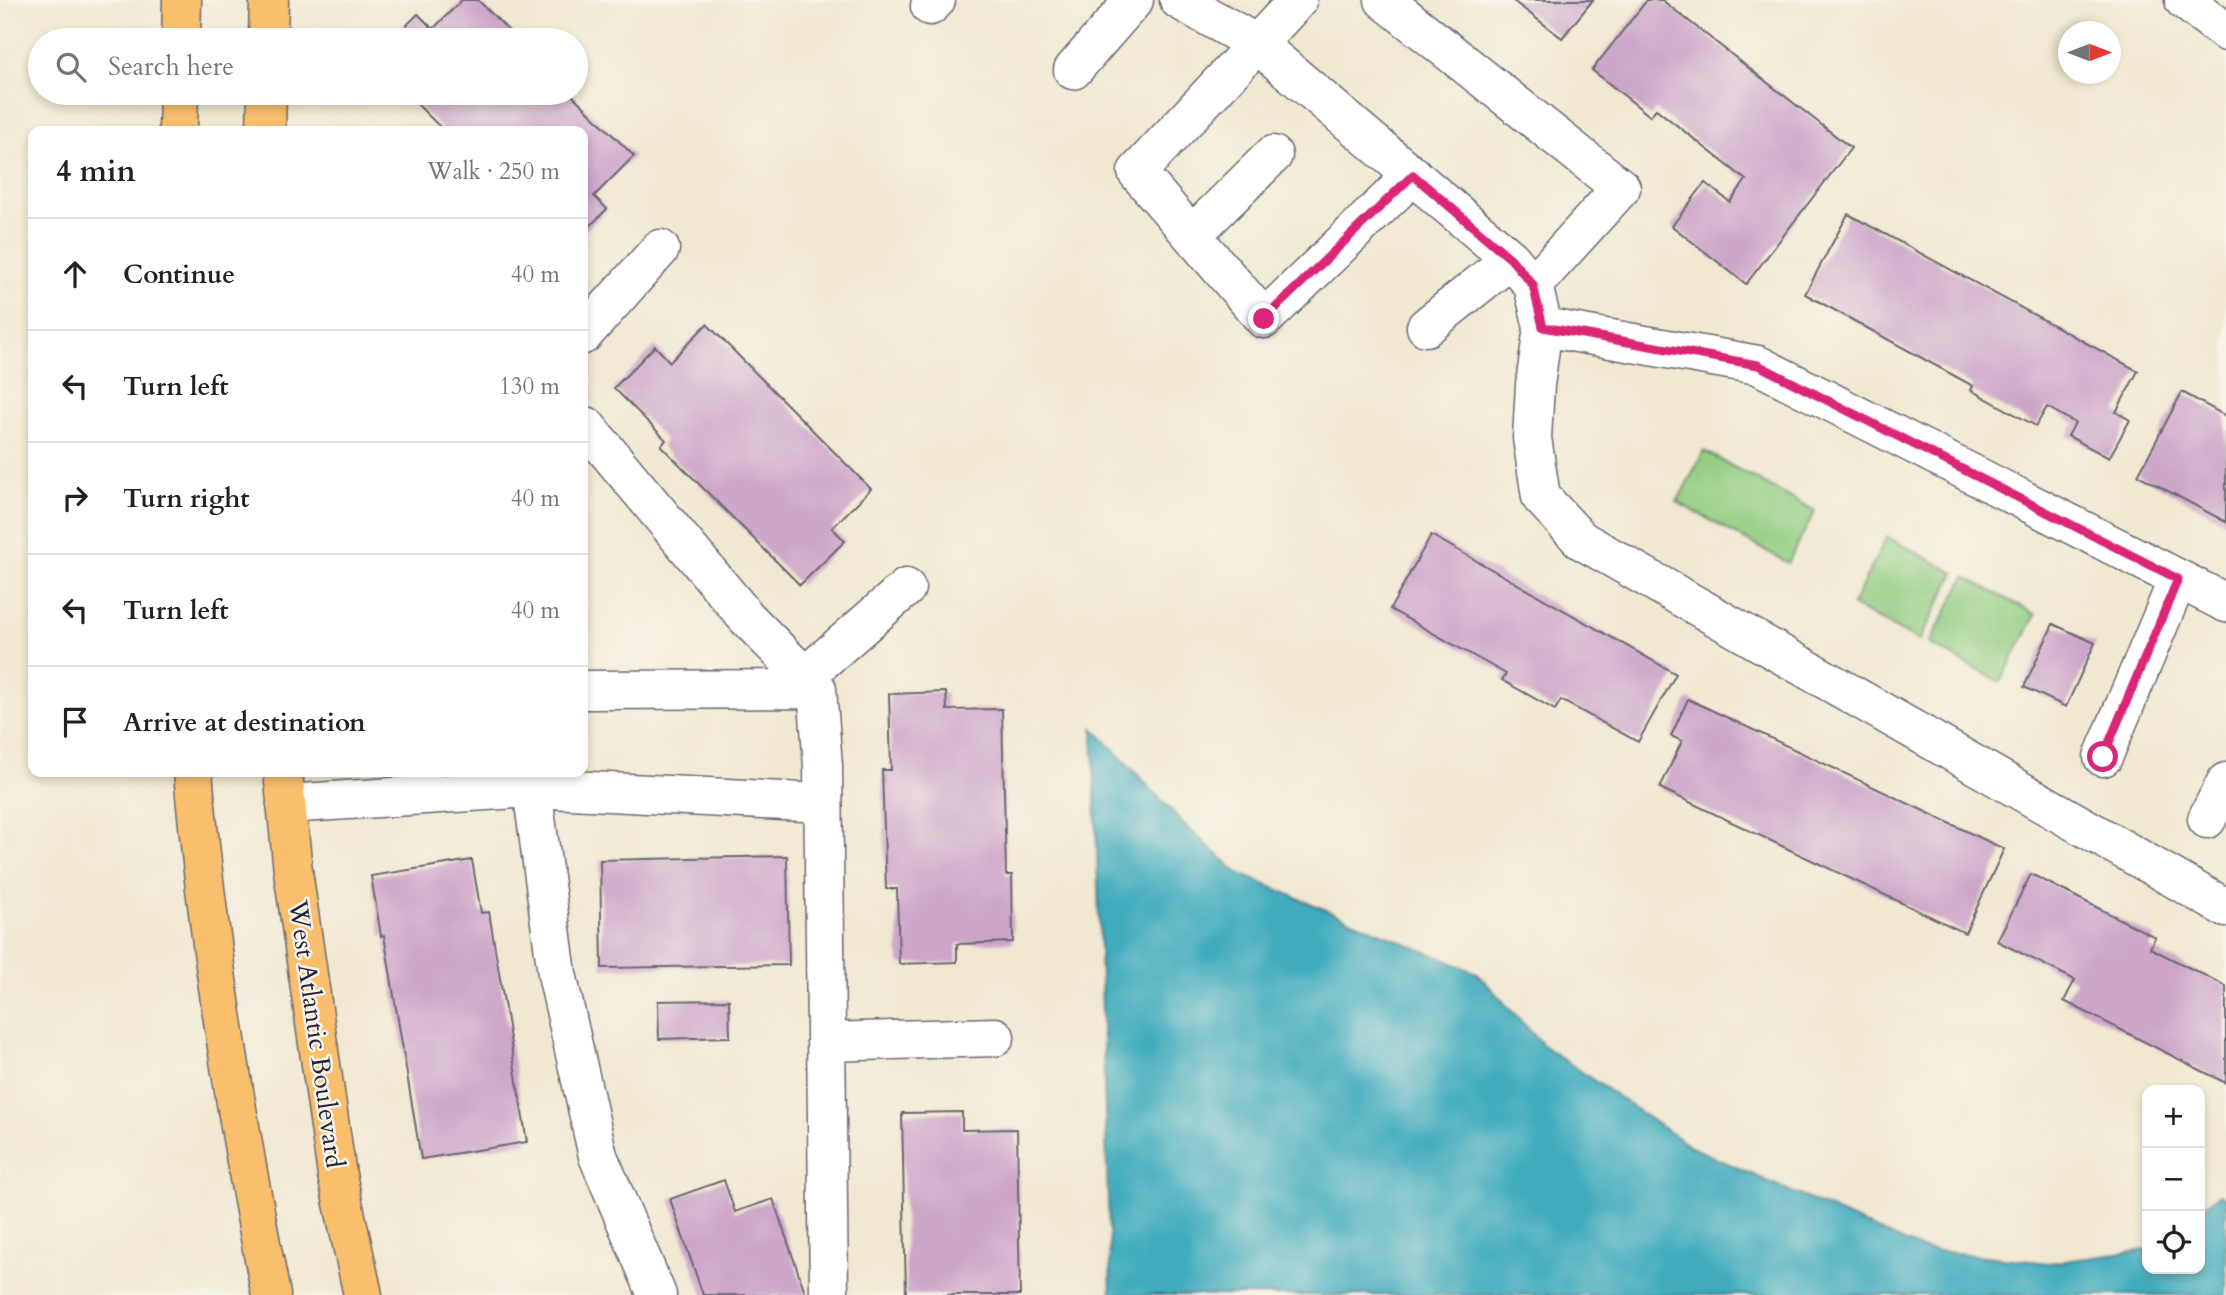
<!DOCTYPE html>
<html lang="en">
<head>
<meta charset="utf-8">
<style>
  body { margin:0; font-family:Cardo,serif; background:#f6f6f6; color:#202124 }
  .controls { position:absolute; right:21px; bottom:21px; display:grid; overflow:hidden; border-radius:14px; box-shadow:0 4px 10px #0003 }
  .controls button { width:63px; height:63px; display:grid; place-items:center; padding:0; border:0; border-bottom:2px solid #e0e0e0; background:#fff; color:#202124; font:35px sans-serif }
  .compass { position:absolute; left:2058px; top:21px; width:63px; height:63px; border-radius:50%; background:#fff; box-shadow:0 4px 10px #0003; rotate:90deg }
  .stop { position:absolute; width:21px; height:21px; margin:-16px; border:5px solid #db2777; border-radius:50%; background:#fff }
  .stop.end { background:#db2777; border-color:#fff; box-shadow:0 2px 7px #0008 }
  .list { margin:0; padding:0; list-style:none }
  h2 { display:flex; justify-content:space-between; align-items:center; height:91px; margin:0; padding:0 28px; font-size:30px }
  h2 small { font-size:23px; font-weight:400; color:#757577 }
  .list li { display:grid; grid-template-columns:46px 1fr auto; gap:21px; align-items:center; box-sizing:border-box; height:112px; padding:0 28px; border-top:2px solid #e0e0e0 }
  .list b { display:block; font-size:26px; white-space:nowrap }
  .list em { font-size:23px; font-style:normal; color:#757577 }
  .icon { flex:none; width:38px; height:38px; fill:none; stroke:currentColor; stroke-width:2; stroke-linecap:round; stroke-linejoin:round }
  .map { position:relative; flex:none; width:2226px; height:1295px; overflow:hidden }
  .search { position:absolute; background:#fff; box-shadow:0 4px 10px #0003; left:28px; top:28px; width:560px; height:77px; display:flex; align-items:center; gap:18px; box-sizing:border-box; padding:0 24px; border-radius:38px; color:#757577; font-size:26px }
  .panel { position:absolute; background:#fff; box-shadow:0 4px 10px #0003; left:28px; top:126px; width:560px; height:651px; border-radius:14px }
  .map>svg:first-child { display:block }
  .green { fill:#92cd81; stroke:#5a785e; stroke-width:2 }
  .water { fill:#3facbd; stroke:#30677c; stroke-width:2 }
  .building { fill:#cda6c9 }
  .lines { fill:none; stroke-linecap:round; stroke-linejoin:round }
  .minor-casing { stroke:#6a6770; stroke-width:41 }
  .major-casing { stroke:#6a6770; stroke-width:41 }
  .minor { stroke:#fff; stroke-width:38 }
  .major { stroke:#f9bf6d; stroke-width:38 }
  .route { stroke:#db2777; stroke-width:9 }
  .labels { text-anchor:middle; stroke-width:5; stroke-linejoin:round; paint-order:stroke }
  .street-label { font-size:26px; fill:#22223b; stroke:#f7f3e8 }
</style>
</head>
<body>
<div class="map">
<svg width="2226" height="1295" viewBox="0 0 2226 1295">
  <rect width="100%" height="100%" fill="#f7f3e8"/>
  <filter id="ink" filterUnits="userSpaceOnUse"><feTurbulence type="fractalNoise" baseFrequency=".0143" numOctaves="2"/><feDisplacementMap in="SourceGraphic" scale="14" xChannelSelector="R" yChannelSelector="G"/><feConvolveMatrix kernelMatrix="1 2 1 2 8 2 1 2 1" color-interpolation-filters="sRGB"/></filter>
  <filter id="wash" filterUnits="userSpaceOnUse"><feTurbulence type="fractalNoise" baseFrequency=".00686" numOctaves="4" result="noise"/><feDisplacementMap in="SourceGraphic" scale="28" xChannelSelector="R" yChannelSelector="G"/><feGaussianBlur stdDeviation="1.57" result="paint"/><feColorMatrix in="noise" values="0 0 0 0 0 0 0 0 0 0 0 0 0 0 0 0 0 1.4 0 .05"/><feComposite in="paint" operator="in"/></filter>
  <g filter="url(#wash)">
    <rect width="100%" height="100%" fill="#f1e8d1"/>
    <!-- green -->
    <path class="green" d="M1704,451l111,60 -27,52 -111,-61z
      M1887,537l68,36 -36,68 -67,-36z
      M1965,577l71,38 -36,67 -71,-38z"/>
    <!-- water -->
    <path class="water" d="M1093,728l94,99 51,46 239,100 67,73 147,101 229,102 129,14 98,-13v19h53v-59l19,-16 7,3v98h-1115z"/>
    <g id="blocks">
      <!-- building -->
      <path class="building" d="M462,0h16l40,40h-126l26,-26 15,15z
        M1512,0h81l-31,38z
        M1647,0h15l189,148 -105,136 -74,-58 33,-43 25,19 16,-22 -90,-71 -6,7 -58,-46z
        M406,93h164l64,63 -40,40 13,13 -24,24v-102h-139z
        M1848,214l290,157 -22,41 14,8 -21,38 -41,-22 7,-13 -28,-16 -11,19 -65,-36 2,-4 -168,-92z
        M707,324l164,165 -39,39 13,13 -45,44 -139,-139 5,-6 -52,-52 41,-42 15,16z
        M2182,392l44,24v106l-88,-47z
        M1431,535l245,139 -38,68 -77,-42 -6,10 -53,-30 4,-6 -116,-65z
        M2053,624l42,19 -29,64 -42,-20z
        M946,692l1,18 55,-1 4,166h6l1,67 -56,2v18l-58,2 -2,-75h-11l-4,-119h9l-2,-76z
        M1688,699l316,150 -39,84 -305,-145 22,-47 -11,-5z
        M787,856l2,109 -187,3 -2,-108z
        M472,860l9,53 8,-1 38,230 -106,17 -37,-224 -3,1 -10,-60z
        M2031,874l124,63 -5,11 76,38v97l-162,-82 11,-21 -78,-39z
        M729,1000l1,37 -71,2 -1,-38z
        M962,1112v18l55,-1 3,166h-114l-4,-182z
        M724,1180l11,32 38,-13 33,96h-103l-33,-96z"/>
    </g>
  </g>
  <g filter="url(#ink)">
    <use href="#blocks" fill-opacity="0" stroke="#6a6770" stroke-width="2"/>
    <g class="lines">
      <defs>
        <path id="minor" d="M1179,0l78,44 254,215 22,26 10,42 -8,58 -3,53 9,59 40,43 645,368
          M1298,0l-161,172 127,147 149,-144
          M1384,0l237,188 -88,97
          M2184,0l42,32
          M930,6l6,-6
          M1073,70l61,-70
          M1192,235l81,-80
          M1426,327l85,-68
          M1543,327l215,38 468,238
          M583,335l77,-86
          M583,426h3l160,191 71,72 6,77 6,529
          M804,677l102,-89
          M583,690l234,-1
          M2103,757l75,-178
          M286,804l246,-16 -1,-16
          M2207,819l19,-37
          M826,1042l169,-5
          M657,1295l-59,-139 -41,-182 -25,-186 291,15"/>
        <path id="major" d="M181,40l1,-40
          M268,40l1,-40
          M178,131l1,-38
          M266,131l1,-38
          M193,772c15,176 44,350 78,523
          M283,772l10,99 44,304 26,120"/>
      </defs>
      <!-- minor casing -->
      <use href="#minor" class="minor-casing"/>
      <!-- major casing -->
      <use href="#major" class="major-casing"/>
      <!-- minor -->
      <use href="#minor" class="minor"/>
      <!-- major -->
      <use href="#major" class="major"/>
    </g>
  </g>
  <g class="lines" filter="url(#ink)">
    <!-- route -->
    <path class="route" d="M1264,319l149,-144 98,84 22,26 10,42 215,38 420,214 -75,178"/>
  </g>
  <g class="labels">
    <!-- street labels -->
    <g class="street-label">
      <text transform="translate(317 1034) rotate(82)" y="9">West Atlantic Boulevard</text>
    </g>
  </g>
</svg>
<div class="controls">
<button>+</button>
<button>−</button>
<button><svg class="icon" aria-label="locate" viewBox="0 0 24 24"><circle cx="12" cy="12" r="6"/><path d="M12 2v4M12 18v4M2 12h4M18 12h4"/></svg></button>
</div>
<svg class="compass" viewBox="-18 -18 36 36"><path d="M0-13l5 13h-10z" fill="#e53935"/><path d="M0 13l5-13h-10z" fill="#757577"/></svg>
<div class="stop" style="left:2103px;top:757px"></div>
<div class="stop end" style="left:1264px;top:319px"></div>
<div class="search"><svg class="icon" aria-label="search" viewBox="0 0 24 24"><circle cx="10" cy="10" r="6"/><path d="M15 15l6 6"/></svg>Search here</div>
<section class="panel">
<h2>4 min<small>Walk · 250 m</small></h2>
<ul class="list">
<li><svg class="icon" aria-label="ahead" viewBox="0 0 24 24"><path d="M12 20V5M6 11l6-6 6 6"/></svg><div><b>Continue</b></div><em>40 m</em></li>
<li><svg class="icon" aria-label="left" viewBox="0 0 24 24"><path d="M17 20v-9H6M10 6l-5 5 5 5"/></svg><div><b>Turn left</b></div><em>130 m</em></li>
<li><svg class="icon" aria-label="right" viewBox="0 0 24 24"><path d="M7 20v-9h11M14 6l5 5-5 5"/></svg><div><b>Turn right</b></div><em>40 m</em></li>
<li><svg class="icon" aria-label="left" viewBox="0 0 24 24"><path d="M17 20v-9H6M10 6l-5 5 5 5"/></svg><div><b>Turn left</b></div><em>40 m</em></li>
<li><svg class="icon" aria-label="arrive" viewBox="0 0 24 24"><path d="M6 21V4h12l-3 4 3 4H6"/></svg><div><b>Arrive at destination</b></div></li>
</ul>
</section>
</div>
</body>
</html>
